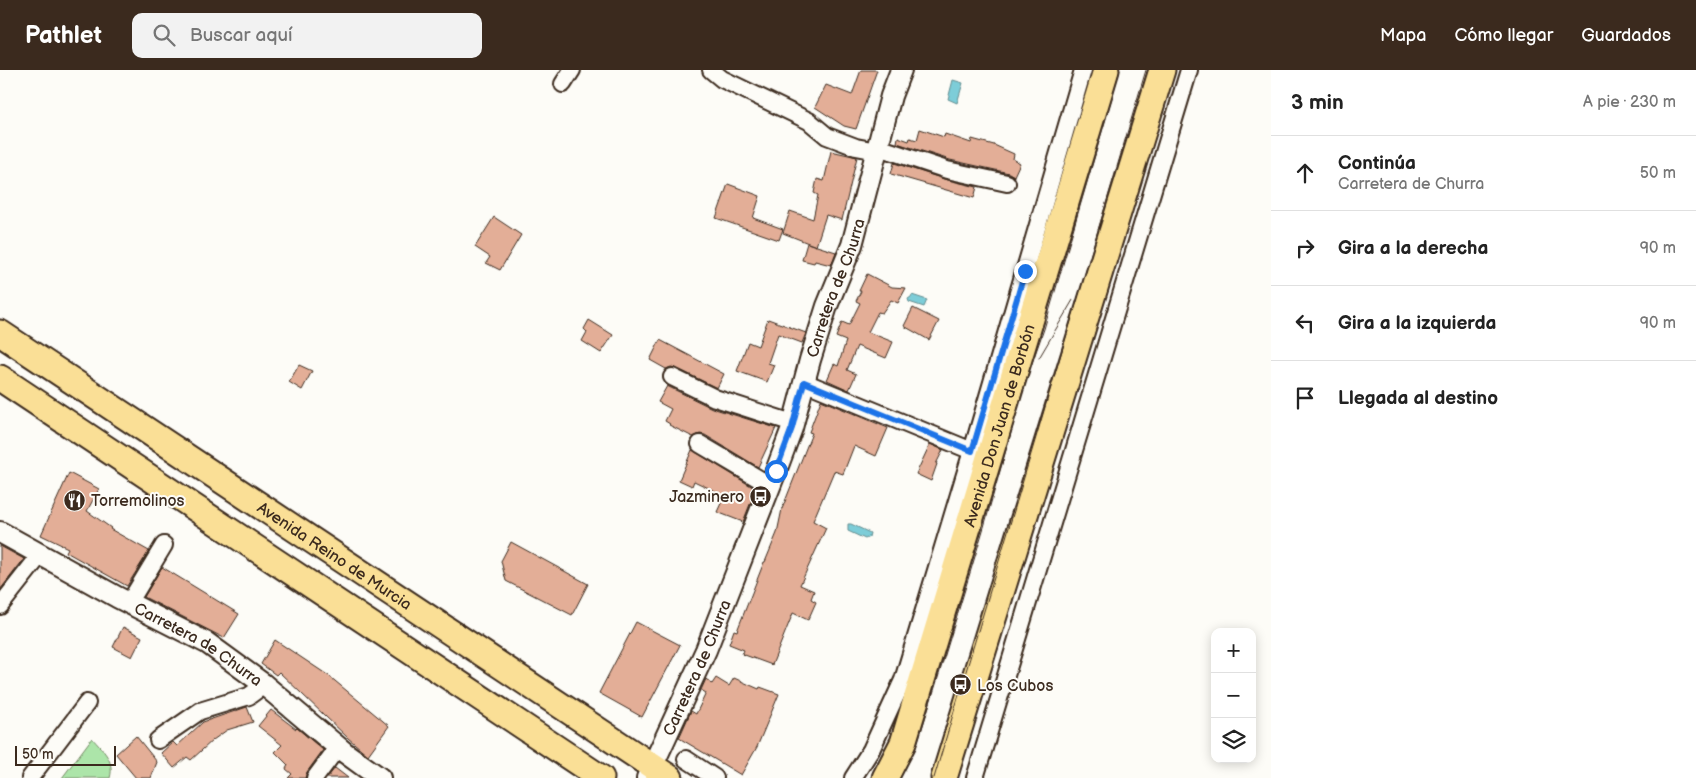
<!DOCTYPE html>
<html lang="es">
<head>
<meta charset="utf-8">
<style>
  body { margin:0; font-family:"Balsamiq Sans",sans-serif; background:#f2f2f2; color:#222 }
  .controls { position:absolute; right:15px; bottom:15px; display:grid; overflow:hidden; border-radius:10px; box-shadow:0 2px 12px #0003 }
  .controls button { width:45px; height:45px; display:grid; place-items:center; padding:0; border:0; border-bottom:1px solid #e0e0e0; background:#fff; color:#222; font:25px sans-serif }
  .scale { position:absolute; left:15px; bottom:12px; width:101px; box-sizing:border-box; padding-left:5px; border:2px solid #3b2a1e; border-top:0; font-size:14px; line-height:18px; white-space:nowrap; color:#3b2a1e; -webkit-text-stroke:4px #fdfcf7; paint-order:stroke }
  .stop { position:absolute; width:15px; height:15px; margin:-11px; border:4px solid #1a73e8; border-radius:50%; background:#fff }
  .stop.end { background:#1a73e8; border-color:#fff; box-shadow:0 1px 5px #0008 }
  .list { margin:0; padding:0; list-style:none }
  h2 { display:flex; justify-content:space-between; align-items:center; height:65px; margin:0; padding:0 20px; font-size:21px }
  h2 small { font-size:16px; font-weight:400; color:#767676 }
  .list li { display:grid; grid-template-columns:32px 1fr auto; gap:15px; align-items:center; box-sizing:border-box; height:75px; padding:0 20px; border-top:1px solid #e0e0e0 }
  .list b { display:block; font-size:19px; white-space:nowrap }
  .list p { margin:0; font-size:16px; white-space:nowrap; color:#767676 }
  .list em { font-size:16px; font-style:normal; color:#767676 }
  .icon { flex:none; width:28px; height:28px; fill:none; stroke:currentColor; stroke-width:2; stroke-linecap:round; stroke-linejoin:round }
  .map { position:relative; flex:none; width:1271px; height:708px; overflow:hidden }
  header { display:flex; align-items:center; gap:30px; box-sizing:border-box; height:70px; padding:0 25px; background:#3b2a1e; color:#fff }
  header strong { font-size:24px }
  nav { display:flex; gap:28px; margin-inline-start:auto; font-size:18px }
  .search { width:350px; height:45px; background:#f2f2f2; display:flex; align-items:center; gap:12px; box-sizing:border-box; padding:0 18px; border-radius:10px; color:#767676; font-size:19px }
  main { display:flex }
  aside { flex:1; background:#fff }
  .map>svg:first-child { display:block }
  .green { fill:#ace5a9; stroke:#748864 }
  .water { fill:#7dcdd8; stroke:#638c8e }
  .building { fill:#e3ae97; stroke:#3b2a1e }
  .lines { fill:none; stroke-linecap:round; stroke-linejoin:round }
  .minor-casing { stroke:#3b2a1e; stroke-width:20 }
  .tertiary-casing { stroke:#3b2a1e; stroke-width:24 }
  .primary-casing { stroke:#3b2a1e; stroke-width:29 }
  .minor { stroke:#fdfcf7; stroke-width:16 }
  .tertiary { stroke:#fdfcf7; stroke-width:20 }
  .primary { stroke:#fadf96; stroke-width:25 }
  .tram { stroke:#3b2a1e; stroke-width:1 }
  .route { stroke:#1a73e8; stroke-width:6 }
  .labels { text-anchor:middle; stroke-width:4; stroke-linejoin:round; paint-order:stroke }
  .street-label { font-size:16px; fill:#3b2a1e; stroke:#fdfcf7 }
  .poi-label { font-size:16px; fill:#3b2a1e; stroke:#fdfcf7; text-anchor:start }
</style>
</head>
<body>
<header>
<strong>Pathlet</strong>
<div class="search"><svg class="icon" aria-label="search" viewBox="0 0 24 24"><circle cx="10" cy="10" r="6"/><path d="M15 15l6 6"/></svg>Buscar aquí</div>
<nav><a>Mapa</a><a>Cómo llegar</a><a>Guardados</a></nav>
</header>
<main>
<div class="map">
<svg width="1271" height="708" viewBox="0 0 1271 708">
  <rect width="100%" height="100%" fill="#fdfcf7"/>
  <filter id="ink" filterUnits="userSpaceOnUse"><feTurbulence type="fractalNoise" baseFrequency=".02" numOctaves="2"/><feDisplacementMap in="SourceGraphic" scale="10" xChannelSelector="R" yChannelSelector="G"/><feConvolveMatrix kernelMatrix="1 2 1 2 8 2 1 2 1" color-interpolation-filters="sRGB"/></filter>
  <g filter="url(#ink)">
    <!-- green -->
    <path class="green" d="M92,668c11,13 23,22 18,40h-48z"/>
    <!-- water -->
    <path class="water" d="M953,10l10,3 -6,20 -9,-4z
      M912,225l15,5 -3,7 -15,-5 -1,-3 3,-2z
      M848,454h3l19,9 -1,4 -4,2 -17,-8z"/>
    <!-- building -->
    <path class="building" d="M861,0h16l-21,59 -12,-3 -29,-19 11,-22 26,10z
      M920,59l24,8 1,-3 26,9 1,-4 22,6 20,9 -1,5 7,4 -6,13 -5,-3 -59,-13 -53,-17 1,-6 11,4 1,-3 7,2z
      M831,81l26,6 -15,63 -16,-5 -10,31 -33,-13 7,-22 23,8 5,-24 -4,-2 3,-14 7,2z
      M894,93l50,16 33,8 -3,11 -83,-24z
      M728,114l32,12 -7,22 30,11 -4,11 -63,-22z
      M494,147l27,18 -21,35 -14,-7 4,-6 -15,-10z
      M807,173l29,9 -5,13 -16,-4 -1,2 -12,-3z
      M867,204l25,13 14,1 -8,15 -7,-3 -9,13 -4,-1 -10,20 25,10 -7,16 -29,-12 -10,24 9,4 -7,16 -22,-10 7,-16 4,2 8,-25 -10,-4 6,-15 7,3 11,-22 -4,-2 5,-10h-2z
      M913,238l26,13 -10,19 -25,-14z
      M768,249l38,14 -4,10 -24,-9 -10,29 6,2 -7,17 -30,-11 11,-29 10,4z
      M589,250l24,15 -12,18 -19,-12 5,-9 -3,-3z
      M660,270l64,34 -7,14 -41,-20 -5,-1 -5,2 -16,-9z
      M299,295l13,6 -10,19 -13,-8z
      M667,316l45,22 64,20 -18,39 -53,-32 -5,-1 -7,3 -24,-12 1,-1 -5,-3 6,-12 -13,-7z
      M821,330l67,28 -12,28 -22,-10 -11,28 -9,-3 -21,50 13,7 -26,57 14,6 -3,8 5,3 -8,18 -15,-7 -21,52 -30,-11 2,-4 -15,-6 5,-14 3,1 27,-69h1l12,-29 5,-24 30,-76 -3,-1z
      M930,374l13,6 -7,14h1l-6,17 -15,-7z
      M692,380l64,39 -13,33 -26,-10 6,-13 -6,-2 2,-4 -25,-12 -2,5 -13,-6z
      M69,403l30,16 -12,22 24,17 -1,1 39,22 -22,35 -61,-34 2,-4 -27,-13z
      M511,472l77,42 -16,31 -66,-34 -5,-20z
      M0,476l24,13 -24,31z
      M162,497l77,47 -15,24 -80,-41z
      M636,552l44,23 -38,72 -43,-24z
      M123,557l19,10 -10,20 -19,-10z
      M275,570l54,36 60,50 -21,29 -20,-17 -69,-66 -3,3 -15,-11z
      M716,608l13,8 5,-8 25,11 1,-2 19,7 -22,53 -16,28 -62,-37 12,-27 5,3 10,-21 -5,-3 5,-11 6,5z
      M247,637l6,15 -26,8 -14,10 -22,20 -4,-3 -13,11 -13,-15 12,-11 4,4 26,-24z
      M271,640l25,19 1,-1 26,22 -16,22 -2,6h-17l4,-4 -6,-5 2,-4 -13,-13 7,-7 -24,-19z
      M136,666l21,26 -6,16h-15l-20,-24z
      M335,698l13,10h-21z"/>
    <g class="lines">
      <defs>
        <path id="minor" d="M711,0l11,9 87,42 18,15 29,11 21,4
          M563,14l9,-14
          M878,77l69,23 60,13
          M672,307l43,21 78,25
          M804,312l168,69
          M700,374l71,42
          M129,533l35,-58
          M0,536l41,-52
          M158,670l42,-29 49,-15 15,-11
          M686,689l29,19
          M30,708l57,-75
          M315,708l23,-31
          M853,708l18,-28 32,-70 69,-229 111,-381
          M975,708l214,-708"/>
        <g id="tertiary">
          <path id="s1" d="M0,462l117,65 90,46 55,40 82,69 36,26"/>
          <path id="s2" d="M647,708l59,-128 70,-179 16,-43 18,-68 17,-54 25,-61 39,-149 10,-26"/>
        </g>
        <g id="primary">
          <path id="s3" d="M0,263l670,445"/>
          <path d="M0,308l601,400"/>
          <path id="s4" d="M885,708l18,-35 203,-673"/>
          <path d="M944,708l218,-708"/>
        </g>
      </defs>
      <!-- minor casing -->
      <use href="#minor" class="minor-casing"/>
      <!-- tertiary casing -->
      <use href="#tertiary" class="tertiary-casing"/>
      <!-- primary casing -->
      <use href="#primary" class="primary-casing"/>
      <!-- minor -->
      <use href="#minor" class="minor"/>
      <!-- tertiary -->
      <use href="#tertiary" class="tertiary"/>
      <!-- primary -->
      <use href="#primary" class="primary"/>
      <!-- tram -->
      <path class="tram" d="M1039,288l34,-58
        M900,708l16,-31 21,-66 47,-154 42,-147 18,-51 76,-259
        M934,708l212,-708"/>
    </g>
  </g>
  <g class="lines" filter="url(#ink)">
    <!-- route -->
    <path class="route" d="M776,401l16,-43 12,-46 168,69 53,-180"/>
  </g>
  <!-- icons -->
  <defs>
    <symbol id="bus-disc" viewBox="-11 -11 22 22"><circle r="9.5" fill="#3b2a1e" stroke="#fdfcf7"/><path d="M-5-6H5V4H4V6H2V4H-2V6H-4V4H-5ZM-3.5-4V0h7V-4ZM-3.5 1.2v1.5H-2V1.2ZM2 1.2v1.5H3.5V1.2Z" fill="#fff"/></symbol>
    <symbol id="restaurant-disc" viewBox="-11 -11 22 22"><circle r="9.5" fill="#3b2a1e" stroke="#fdfcf7"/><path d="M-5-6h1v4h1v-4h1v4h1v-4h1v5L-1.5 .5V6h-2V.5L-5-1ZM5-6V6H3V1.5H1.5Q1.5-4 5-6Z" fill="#fff"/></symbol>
  </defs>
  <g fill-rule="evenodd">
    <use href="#bus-disc" x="748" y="414" width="25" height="25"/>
    <use href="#restaurant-disc" x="62" y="418" width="25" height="25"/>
    <use href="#bus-disc" x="948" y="602" width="25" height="25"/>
  </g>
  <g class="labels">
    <!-- street labels -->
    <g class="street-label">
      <text dy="6" stroke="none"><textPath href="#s2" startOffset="526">Carretera de Churra</textPath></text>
      <text dy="6" stroke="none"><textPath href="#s4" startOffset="371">Avenida Don Juan de Borbón</textPath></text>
      <text dy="6" stroke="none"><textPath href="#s3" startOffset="402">Avenida Reino de Murcia</textPath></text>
      <text dy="6" stroke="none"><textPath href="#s1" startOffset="228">Carretera de Churra</textPath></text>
      <text dy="6" stroke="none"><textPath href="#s2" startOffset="121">Carretera de Churra</textPath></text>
    </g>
    <!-- poi labels -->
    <g class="poi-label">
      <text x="744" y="432" text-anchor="end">Jazminero</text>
      <text x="91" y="436">Torremolinos</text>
      <text x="977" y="621">Los Cubos</text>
    </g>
  </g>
</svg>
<div class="controls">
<button>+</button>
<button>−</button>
<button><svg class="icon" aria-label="layers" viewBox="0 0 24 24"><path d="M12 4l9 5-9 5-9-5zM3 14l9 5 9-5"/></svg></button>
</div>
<div class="scale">50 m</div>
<div class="stop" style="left:776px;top:401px"></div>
<div class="stop end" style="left:1025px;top:201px"></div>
</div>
<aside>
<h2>3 min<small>A pie · 230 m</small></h2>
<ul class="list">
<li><svg class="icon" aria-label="ahead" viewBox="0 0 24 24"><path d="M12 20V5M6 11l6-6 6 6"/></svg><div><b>Continúa</b><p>Carretera de Churra</p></div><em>50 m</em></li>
<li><svg class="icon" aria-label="right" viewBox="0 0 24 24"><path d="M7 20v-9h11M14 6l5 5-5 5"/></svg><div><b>Gira a la derecha</b></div><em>90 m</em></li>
<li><svg class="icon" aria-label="left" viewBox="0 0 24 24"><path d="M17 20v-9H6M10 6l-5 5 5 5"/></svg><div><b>Gira a la izquierda</b></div><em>90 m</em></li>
<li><svg class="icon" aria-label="arrive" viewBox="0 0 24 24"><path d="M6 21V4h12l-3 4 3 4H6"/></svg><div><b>Llegada al destino</b></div></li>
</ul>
</aside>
</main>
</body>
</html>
